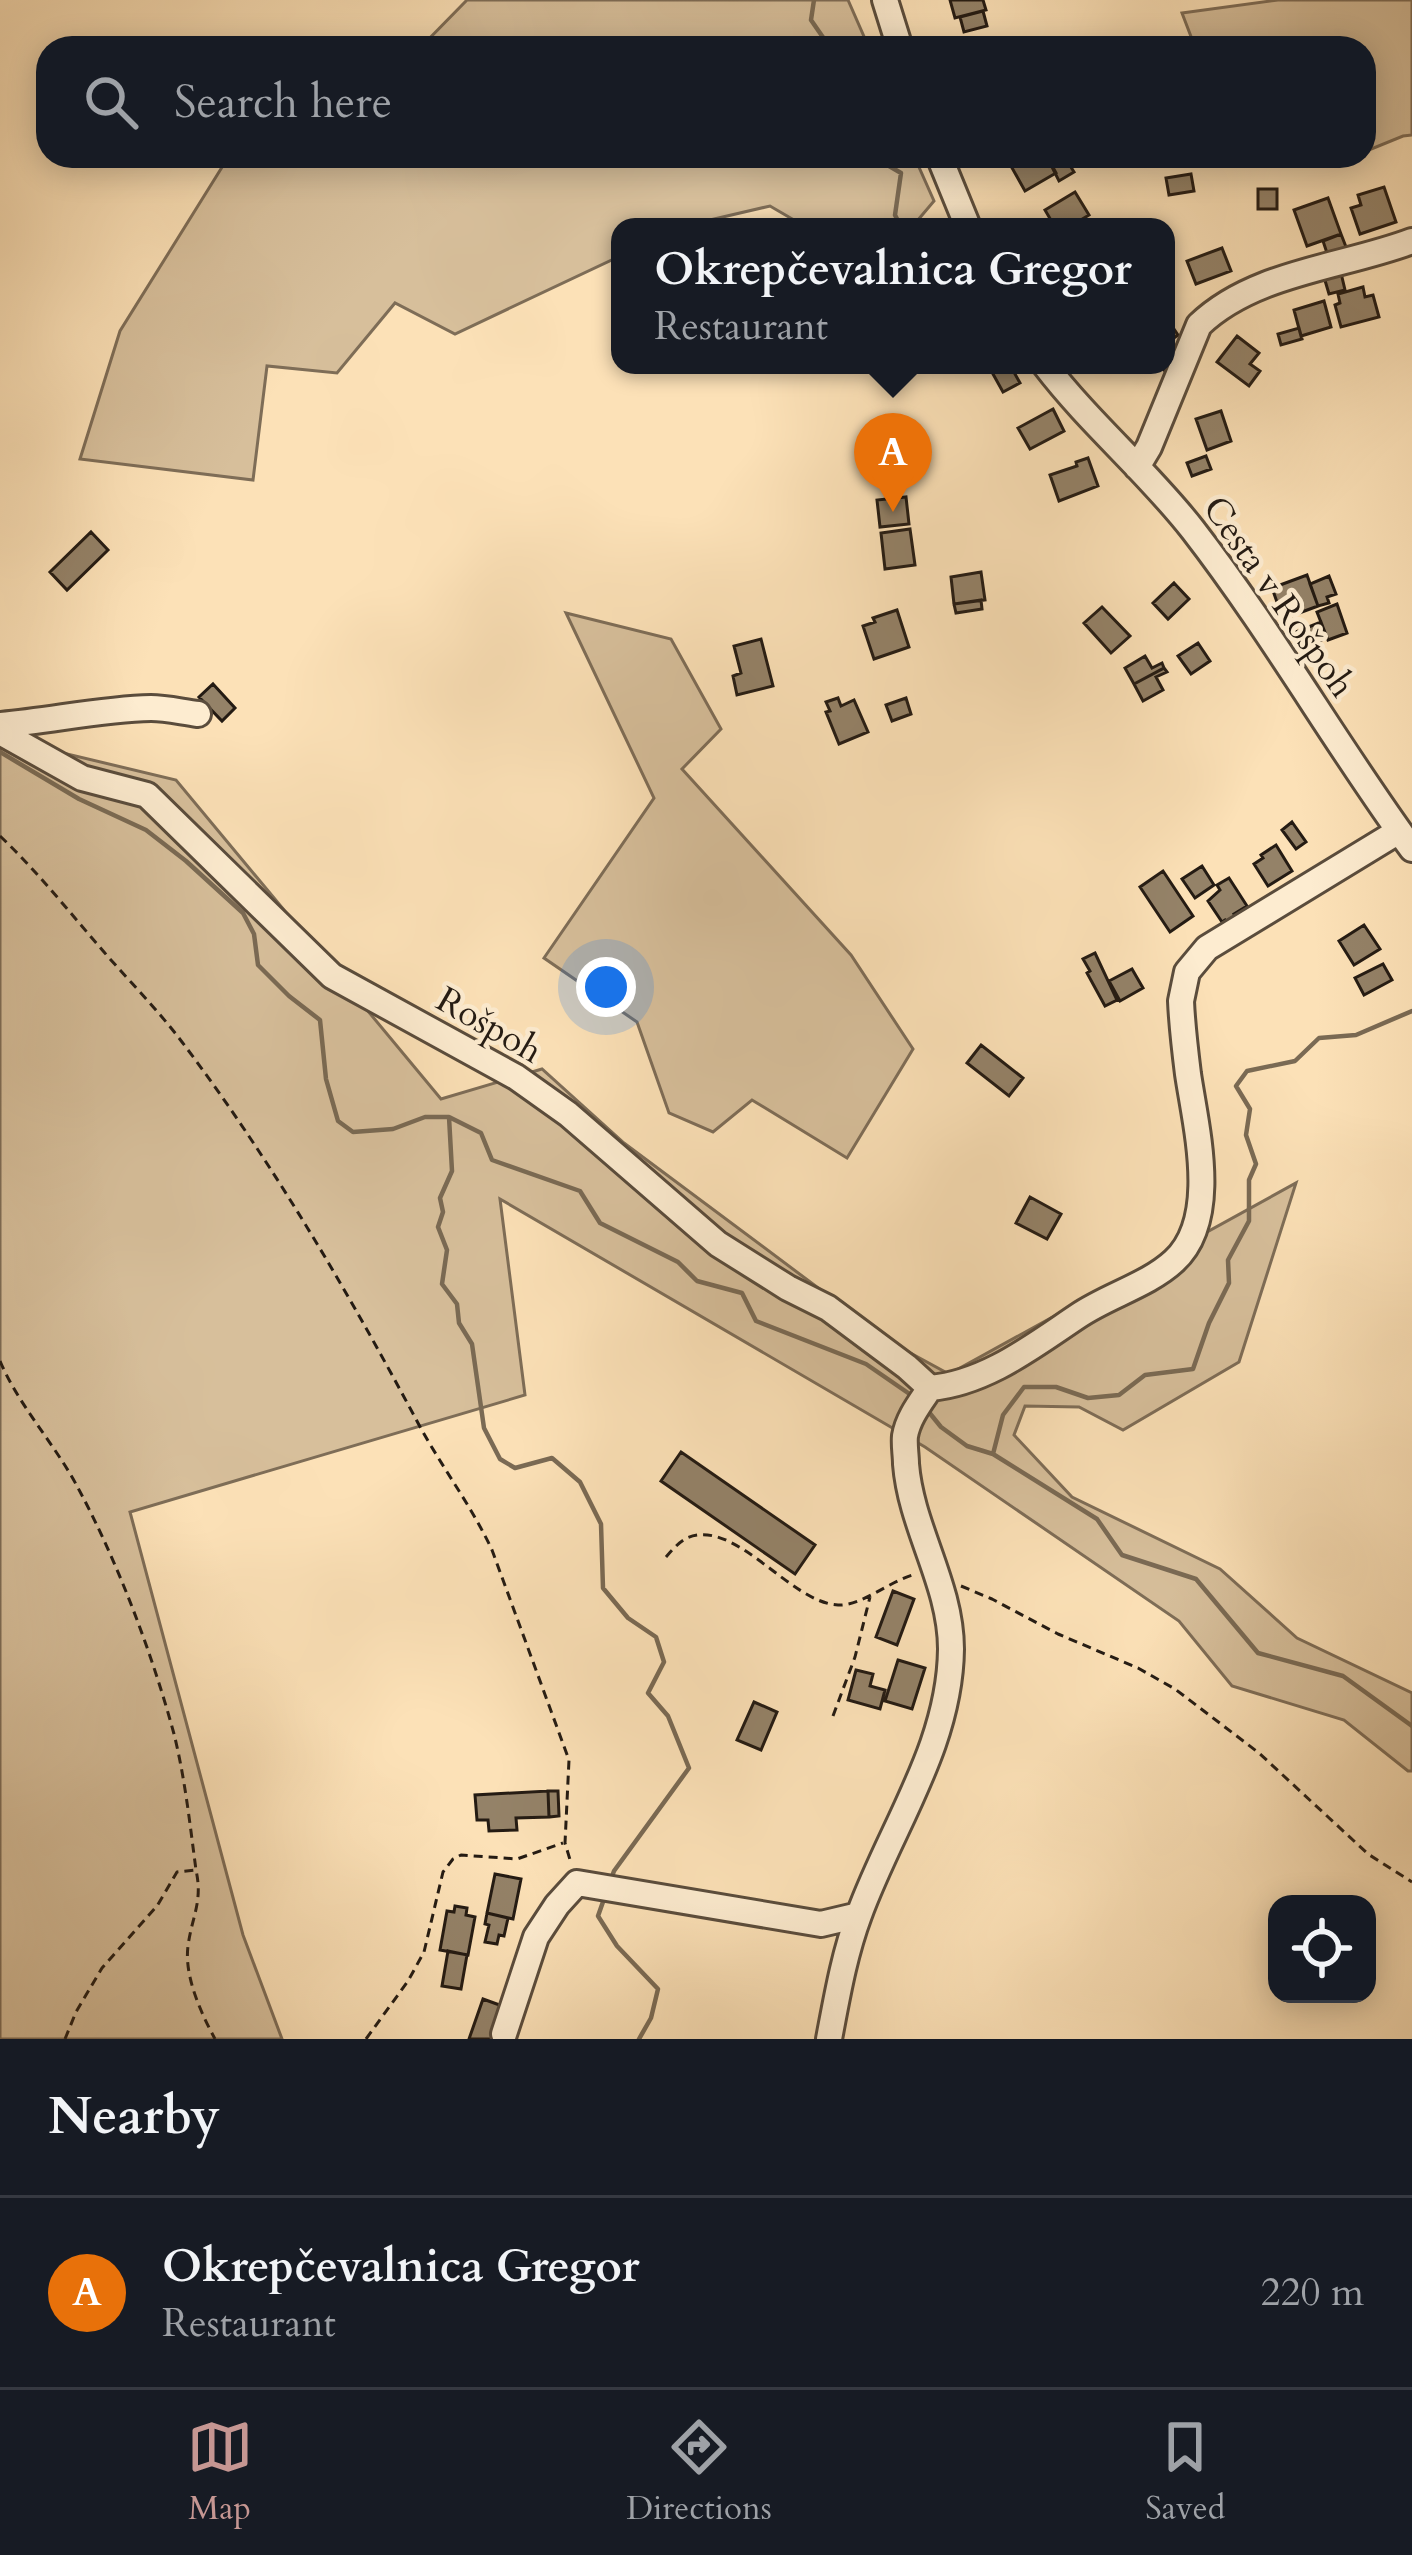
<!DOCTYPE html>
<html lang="en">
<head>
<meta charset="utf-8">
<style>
  body { margin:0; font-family:Cardo,serif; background:#242831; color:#f1f3f6 }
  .controls { position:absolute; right:36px; bottom:36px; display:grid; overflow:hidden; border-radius:24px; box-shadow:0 6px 30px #0003 }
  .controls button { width:108px; height:108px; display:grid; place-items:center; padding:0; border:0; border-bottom:3px solid #363941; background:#171b24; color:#f1f3f6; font:60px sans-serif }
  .you { position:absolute; left:606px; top:987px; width:42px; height:42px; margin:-30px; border:9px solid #fff; border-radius:50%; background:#1a73e8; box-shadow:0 0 0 18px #1a73e833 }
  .badge { display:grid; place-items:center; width:78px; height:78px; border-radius:50%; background:#c59692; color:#fff; font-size:39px; font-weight:700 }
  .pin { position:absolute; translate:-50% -99px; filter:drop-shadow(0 3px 6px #0008) }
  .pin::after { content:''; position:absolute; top:63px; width:42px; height:36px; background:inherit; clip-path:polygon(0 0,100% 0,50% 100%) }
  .popup { position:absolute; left:611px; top:218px; width:564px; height:156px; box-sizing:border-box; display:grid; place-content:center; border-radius:24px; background:#171b24; filter:drop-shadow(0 3px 9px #0005); font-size:39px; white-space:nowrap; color:#9ea1a6 }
  .popup b { font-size:45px; color:#f1f3f6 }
  .popup::after { content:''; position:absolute; left:50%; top:100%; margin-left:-24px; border:24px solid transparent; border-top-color:#171b24 }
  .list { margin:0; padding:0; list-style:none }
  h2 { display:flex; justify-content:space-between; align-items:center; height:156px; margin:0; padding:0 48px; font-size:51px }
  h2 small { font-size:39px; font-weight:400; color:#9ea1a6 }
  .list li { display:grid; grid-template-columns:78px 1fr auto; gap:36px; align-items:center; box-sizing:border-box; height:192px; padding:0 48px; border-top:3px solid #363941 }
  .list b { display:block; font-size:45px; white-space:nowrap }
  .list p { margin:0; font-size:39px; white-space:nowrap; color:#9ea1a6 }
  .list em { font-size:39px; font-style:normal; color:#9ea1a6 }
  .icon { flex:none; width:66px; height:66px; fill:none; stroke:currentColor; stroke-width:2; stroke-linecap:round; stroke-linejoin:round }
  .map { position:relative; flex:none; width:1412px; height:2039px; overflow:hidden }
  .search { position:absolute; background:#171b24; box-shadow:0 6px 30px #0003; left:36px; right:36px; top:36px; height:132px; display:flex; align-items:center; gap:30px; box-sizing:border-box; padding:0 42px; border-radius:36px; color:#9ea1a6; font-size:45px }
  .sheet { height:348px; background:#171b24 }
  nav { display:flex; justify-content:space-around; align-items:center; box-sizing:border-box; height:168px; border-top:3px solid #363941; background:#171b24; font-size:33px; color:#9ea1a6 }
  nav a { display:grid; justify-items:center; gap:6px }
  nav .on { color:#c59692 }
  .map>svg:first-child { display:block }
  .green { fill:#d7bf9b; stroke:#7e6d57; stroke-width:3 }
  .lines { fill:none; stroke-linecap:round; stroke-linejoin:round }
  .stream { stroke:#7a6a54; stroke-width:4.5 }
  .building { fill:#948268; stroke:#241b13; stroke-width:3 }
  .minor-casing { stroke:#5a4c3c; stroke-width:30 }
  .path { stroke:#241b13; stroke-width:3; stroke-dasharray:9 6; stroke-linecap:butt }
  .minor { stroke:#fdecd0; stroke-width:24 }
  .labels { text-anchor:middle; stroke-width:9; stroke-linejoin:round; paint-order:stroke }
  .street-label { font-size:36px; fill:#241b13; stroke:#fdecd0 }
</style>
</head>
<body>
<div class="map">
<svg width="1412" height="2039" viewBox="0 0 1412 2039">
  <rect width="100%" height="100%" fill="#fce1b7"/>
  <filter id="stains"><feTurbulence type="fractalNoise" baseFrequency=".00167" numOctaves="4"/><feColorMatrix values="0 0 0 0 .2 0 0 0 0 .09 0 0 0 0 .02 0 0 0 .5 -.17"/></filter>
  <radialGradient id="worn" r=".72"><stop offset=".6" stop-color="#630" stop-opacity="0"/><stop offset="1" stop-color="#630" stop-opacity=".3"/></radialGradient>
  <!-- green -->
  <path class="green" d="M467,0h381l21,48h-449z
    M1278,0h134v135l-9,1 -39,16v-104l-169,-1 -13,-34z
    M229,156h685l20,45 -22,26h-106l-36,-21 -90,21h-60v29l-165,78 -60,-31 -58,70 -70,-7 -14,114 -173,-21 40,-128z
    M566,613l105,26 50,90 -39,40 169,186 62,94 -66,109 -95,-58 -39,32 -44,-19 -32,-91 -93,-64 110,-160z
    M0,738l176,42 265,319 101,-30 82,74 268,200 57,31 347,-191 -57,179 -116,68 -44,-23 -54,-1 -11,29 58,62 148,72 77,69 115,55v78h-4l-64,-51 -112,-34 -53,-65 -254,-174 -425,-248 25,196 -395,117 113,423 39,104h-282z"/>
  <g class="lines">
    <!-- stream -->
    <path class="stream" d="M814,0l-3,20 18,26 -1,2
      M872,156l29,17 -6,42 6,12
      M0,752l79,47 67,31 40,31 57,52 11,21 4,31 31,31 31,24 6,59 12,42 15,11 40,-3 32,-12h24l32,16 11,27 88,31 20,32 78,39 19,19 45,12 14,28 110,43 45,31
      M449,1117l3,54 -12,27 3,14 -5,15 9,23 -5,34 15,20 2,19 13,21 12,84 16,31 15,9 37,-10 28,24 21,42 2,64 25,30 28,19 8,25 -16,31 20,23 21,52 -75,103 -4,11
      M928,1411l13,16 26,19 26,8 104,65 25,36 74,24 62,74 85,23 69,50
      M993,1454l10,-39 21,-28h32l32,11 31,-3 26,-20 48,-6 16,-46 20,-40 -1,-23 21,-39v-41l7,-16 -10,-29 4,-26 -14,-23 11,-15 48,-10 24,-23 37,-3 56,-24
      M604,1899l-6,17 19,30 41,43 -7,29 -12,21"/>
  </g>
  <!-- building -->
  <path class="building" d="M950,0h33l3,10 -31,8z
    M983,11l4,15 -23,6 -4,-15z
    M1028,156h19l9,17 -31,18 -14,-25z
    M1053,156h11l10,16 -15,9 -11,-22z
    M1191,174l3,17 -25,4 -3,-17z
    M1384,187l12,35 -36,12 -9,-26 10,-3 -3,-10z
    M1258,189h19v20h-19z
    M1075,192l14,23 -20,12h-14l-10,-17z
    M1328,198l13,36 -34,12 -13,-36z
    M1341,234l7,18 -19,7 -6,-18z
    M1222,248l9,23 -35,13 -9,-23z
    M1341,273l4,17 -16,4 -5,-17z
    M1363,287l2,10 8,-2 6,22 -38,10 -6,-22 5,-2 -2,-9z
    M1324,301l7,26 -30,9 -7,-26z
    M1172,326l6,9 -7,5 6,9 -7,5 4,7 -6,15 -7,-11h5v-35z
    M1299,328l3,11 -21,6 -3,-11z
    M1237,336l22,17 -9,11 10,7 -11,15 -32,-24z
    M988,365h22l10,18 -17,9z
    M1053,409l11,22 -34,18 -12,-21z
    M1221,411l10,30 -24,9 -11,-31z
    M1206,456l5,13 -19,7 -5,-13z
    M1088,458l10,28 -39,15 -9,-26 27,-9 -1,-4z
    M906,497l3,27 -29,3 -3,-27z
    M910,529l5,36 -30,4 -4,-36z
    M91,532l17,18 -41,40 -17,-18z
    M981,572l4,28 -31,4 -3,-27z
    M1307,575l11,31 -35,13 -11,-31z
    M1329,576l7,18 -9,3 2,6 -11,3 -8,-22z
    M1174,583l15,16 -21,20 -15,-16z
    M981,600l1,9 -26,4 -2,-9z
    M1337,604l10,29 -19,7 -11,-28z
    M1102,607l28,29 -19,17 -27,-30z
    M897,610l12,37 -35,12 -11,-33 12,-4 -2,-4z
    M1321,622l6,16 -26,10 -5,-16z
    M761,639l12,47 -36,9 -4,-19 8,-3 -7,-27z
    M1198,643l12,18 -19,13 -13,-18z
    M1145,656l7,12 10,-5 2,5 -30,16 -9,-16z
    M1164,668l3,4 -11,5 7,13 -20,11 -9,-17z
    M213,684l22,24 -13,13 -23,-24z
    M838,698l3,8 13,-6 14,32 -29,12 -13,-32 4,-1 -4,-9z
    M906,698l5,16 -19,7 -6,-16z
    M1292,822l14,20 -10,7 -14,-19z
    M1276,845l16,26 -24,15 -14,-22 9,-6 -2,-3z
    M1202,866l12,19 -19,13 -13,-19z
    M1163,871l30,45 -23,16 -30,-45z
    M1229,878l18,28 -13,8 2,3 -9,6 -2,-3 -3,2 -14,-21 12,-11 -3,-5z
    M1364,925l16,24 -26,16 -15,-24z
    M1095,953l22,47 -12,6 -18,-33 3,-2 -7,-12z
    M1383,964l9,16 -28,15 -9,-17z
    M1132,969l11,19 -23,13 -11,-20z
    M981,1045l42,33 -14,18 -42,-33z
    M1030,1197l31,17 -14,25 -31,-16z
    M681,1452l134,93 -20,29 -134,-93z
    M893,1591l21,8 -17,46 -21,-8z
    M898,1660l27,8 -13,41 -27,-8z
    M856,1670l17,4 -3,12 15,4 -5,19 -32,-9z
    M754,1702l23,10 -16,38 -24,-10z
    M548,1791h10l1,25 -10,1z
    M548,1791l1,26 -33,1 1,12 -28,1 -1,-11h-11l-2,-25z
    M495,1874l26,5 -8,40 -26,-6z
    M455,1906l12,2 -1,7 9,2 -7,38 -28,-5 7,-39 7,1z
    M487,1913l21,5 -4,18 -5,-1 -2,9 -12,-2 4,-17 -4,-1z
    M448,1951l19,4 -6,34 -19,-3z
    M483,1999l22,8 -11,32h-25z"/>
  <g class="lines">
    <defs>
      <path id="minor" d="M885,0l15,48
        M939,156l29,71
        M1045,365c45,59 103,107 148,165 79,102 143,215 219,319
        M1137,467l12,-20 50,-122c55,-53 145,-58 213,-84
        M0,725c50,-4 100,-16 151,-17 15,0 31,4 47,6
        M0,732l82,46 65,17 185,181 184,101 52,37 150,130 70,44 40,20 79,59 23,21
        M930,1388c56,-5 103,-42 148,-72 29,-20 70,-31 96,-55 46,-42 22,-133 14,-187 -3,-24 -6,-49 -7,-73l6,-29 20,-24 192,-117
        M504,2034l32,-97 21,-32 20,-22 244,41 38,-9
        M829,2039c8,-42 15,-84 30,-124 32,-88 91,-169 92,-266 0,-65 -40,-121 -45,-185 0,-9 -2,-19 -1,-28 3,-18 15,-33 25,-48"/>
    </defs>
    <!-- minor casing -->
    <use href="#minor" class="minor-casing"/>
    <!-- path -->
    <path class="path" d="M0,836c38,36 70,77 104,116 26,30 54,58 78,90 90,119 166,250 236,381 23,43 53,82 74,127l77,210 -4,83 6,20
      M0,1361c19,45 54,82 77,125 40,74 75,167 97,248 11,44 16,91 22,136
      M666,1557c6,-7 13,-15 21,-19 48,-21 103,65 151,67 24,1 51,-24 78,-31
      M961,1586l31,13 66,35 80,34 37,21 84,64 109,101 44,28
      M833,1716l22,-59 15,-60
      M65,2039l11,-27 26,-44 55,-62 20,-34 19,-2c7,32 -4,46 -8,76 -4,30 13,67 27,93
      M366,2039l42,-58 16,-29 19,-80 10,-13 8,-4 56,4 46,-16"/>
    <!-- minor -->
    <use href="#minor" class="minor"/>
  </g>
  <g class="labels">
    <!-- street labels -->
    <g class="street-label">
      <text transform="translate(1280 596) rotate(55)" y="13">Cesta v Rošpoh</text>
      <text transform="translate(490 1024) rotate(30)" y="13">Rošpoh</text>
    </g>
  </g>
  <rect width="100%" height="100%" filter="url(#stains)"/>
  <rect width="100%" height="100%" fill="url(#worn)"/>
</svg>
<div class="controls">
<button><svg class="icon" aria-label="locate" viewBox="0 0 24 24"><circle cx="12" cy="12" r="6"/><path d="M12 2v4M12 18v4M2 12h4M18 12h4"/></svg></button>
</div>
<div class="you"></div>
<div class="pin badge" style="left:893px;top:512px;background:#e8710a">A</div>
<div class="popup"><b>Okrepčevalnica Gregor</b>Restaurant</div>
<div class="search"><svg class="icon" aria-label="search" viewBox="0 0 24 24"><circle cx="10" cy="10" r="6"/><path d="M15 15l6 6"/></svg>Search here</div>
</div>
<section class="sheet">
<h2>Nearby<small></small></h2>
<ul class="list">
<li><span class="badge" style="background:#e8710a">A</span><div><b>Okrepčevalnica Gregor</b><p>Restaurant</p></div><em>220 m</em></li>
</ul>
</section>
<nav>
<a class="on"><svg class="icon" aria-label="map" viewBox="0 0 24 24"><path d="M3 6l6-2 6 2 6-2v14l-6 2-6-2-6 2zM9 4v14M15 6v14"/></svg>Map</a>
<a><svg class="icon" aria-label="directions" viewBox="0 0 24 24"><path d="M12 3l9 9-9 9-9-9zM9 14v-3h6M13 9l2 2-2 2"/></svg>Directions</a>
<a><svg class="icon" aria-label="saved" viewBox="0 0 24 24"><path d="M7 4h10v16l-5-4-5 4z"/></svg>Saved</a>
</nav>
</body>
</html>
